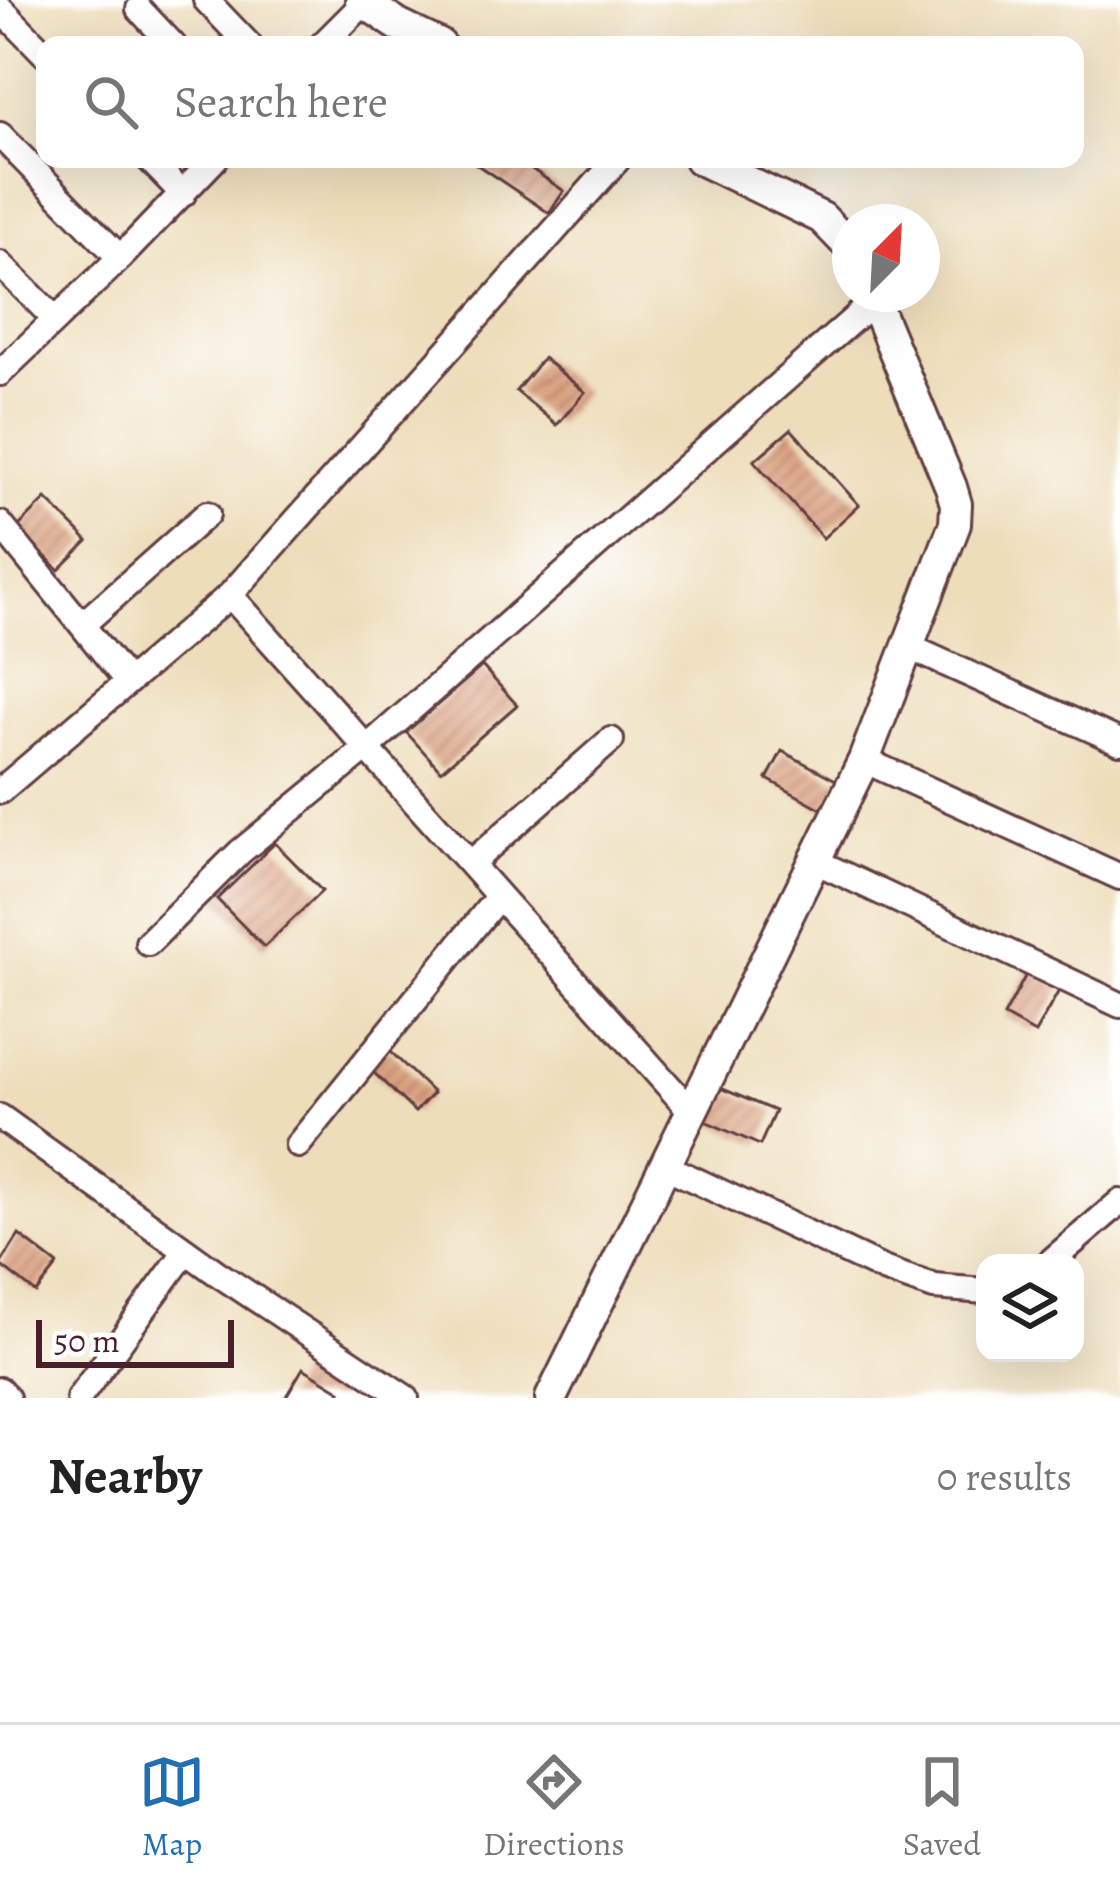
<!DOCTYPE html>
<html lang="en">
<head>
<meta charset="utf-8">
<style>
  body { margin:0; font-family:Alegreya,serif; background:#f2f2f2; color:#222 }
  .controls { position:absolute; right:36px; bottom:36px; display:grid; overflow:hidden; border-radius:24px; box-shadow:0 12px 48px #0002 }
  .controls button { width:108px; height:108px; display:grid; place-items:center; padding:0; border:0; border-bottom:3px solid #e0e0e0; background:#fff; color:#222; font:60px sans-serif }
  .compass { position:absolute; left:832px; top:204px; width:108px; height:108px; border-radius:50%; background:#fff; box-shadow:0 12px 48px #0002; rotate:24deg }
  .scale { position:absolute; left:36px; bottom:30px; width:198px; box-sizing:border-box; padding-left:12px; border:6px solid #4a1f2b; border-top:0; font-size:33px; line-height:42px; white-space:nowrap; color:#4a1f2b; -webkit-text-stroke:9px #fff; paint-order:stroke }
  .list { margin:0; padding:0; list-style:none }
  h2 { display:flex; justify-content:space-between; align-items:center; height:156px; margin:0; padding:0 48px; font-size:51px }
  h2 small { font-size:39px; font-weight:400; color:#767676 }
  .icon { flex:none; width:66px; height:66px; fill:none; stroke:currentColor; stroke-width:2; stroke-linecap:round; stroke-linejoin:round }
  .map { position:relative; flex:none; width:1120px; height:1398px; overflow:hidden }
  .search { position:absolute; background:#fff; box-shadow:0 12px 48px #0002; left:36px; right:36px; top:36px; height:132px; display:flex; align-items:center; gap:30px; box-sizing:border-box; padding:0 42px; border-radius:24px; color:#767676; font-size:45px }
  .sheet { height:324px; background:#fff }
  nav { display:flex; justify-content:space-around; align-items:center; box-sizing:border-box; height:168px; border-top:3px solid #e0e0e0; background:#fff; font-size:33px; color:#767676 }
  nav a { display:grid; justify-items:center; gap:6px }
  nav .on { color:#1f6fb2 }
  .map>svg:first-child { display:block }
  .building { fill:url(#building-hatch) }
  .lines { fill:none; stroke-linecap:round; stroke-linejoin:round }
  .minor-casing { stroke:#623c40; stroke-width:30 }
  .tertiary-casing { stroke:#623c40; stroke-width:36 }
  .minor { stroke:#fff; stroke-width:24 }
  .tertiary { stroke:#fff; stroke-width:30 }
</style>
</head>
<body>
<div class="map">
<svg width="1120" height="1398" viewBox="0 0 1120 1398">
  <defs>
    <pattern id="building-hatch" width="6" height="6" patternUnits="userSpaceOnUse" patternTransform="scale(3)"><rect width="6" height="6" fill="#dba180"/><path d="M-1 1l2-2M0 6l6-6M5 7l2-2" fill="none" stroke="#b48369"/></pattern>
  </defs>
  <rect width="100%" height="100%" fill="#fff"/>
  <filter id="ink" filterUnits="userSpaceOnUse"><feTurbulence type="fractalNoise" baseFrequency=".00833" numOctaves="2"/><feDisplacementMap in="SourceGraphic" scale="24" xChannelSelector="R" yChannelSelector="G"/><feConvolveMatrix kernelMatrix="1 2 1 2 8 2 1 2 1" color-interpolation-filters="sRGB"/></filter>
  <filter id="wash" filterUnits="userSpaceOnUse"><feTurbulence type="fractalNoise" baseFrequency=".004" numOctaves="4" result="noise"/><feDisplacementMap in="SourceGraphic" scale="48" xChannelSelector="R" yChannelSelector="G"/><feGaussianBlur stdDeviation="2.7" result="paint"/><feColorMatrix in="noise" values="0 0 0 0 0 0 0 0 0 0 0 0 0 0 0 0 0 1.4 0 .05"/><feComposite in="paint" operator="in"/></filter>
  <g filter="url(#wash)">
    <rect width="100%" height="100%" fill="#edddba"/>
    <g id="blocks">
      <!-- building -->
      <path class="building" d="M479,159h38l47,32 -15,22 -73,-49z
        M543,358l42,34 -28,33 -41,-34z
        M791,429l68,76 -36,33 -69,-77z
        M46,499l42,42 -29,29 -42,-42z
        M482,666l35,39 -76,66 -35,-39z
        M782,751l63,34 -16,28 -62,-34z
        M275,843l47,48 -58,56 -47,-48z
        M1029,969l32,18 -26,46 -31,-17z
        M388,1049l45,44 -18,19 -46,-44z
        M711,1084l64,27 -15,34 -64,-28z
        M19,1235l39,30 -22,28 -36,-28z
        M303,1368l38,23 -4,7h-52z"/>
    </g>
  </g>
  <g filter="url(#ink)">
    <use href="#blocks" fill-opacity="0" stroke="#623c40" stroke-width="3"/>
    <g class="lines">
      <defs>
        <path id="minor" d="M206,0l43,45
          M0,8l45,46
          M139,9l34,36
          M322,45l42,-42
          M0,135l120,123
          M149,159l34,35
          M0,264l54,54
          M0,373l120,-115 95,-99
          M0,524l128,158
          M230,595l460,515
          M83,624l124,-110
          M909,647l211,95
          M864,760l256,117
          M0,791l230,-196 388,-436
          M815,861l305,144
          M471,863l140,-123
          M148,943l92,-91 128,-105 506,-446
          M0,1117l217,156 189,125
          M298,1145l200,-248
          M663,1165l220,104 51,18 51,4
          M1049,1263l71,-61
          M0,1390l7,8
          M79,1398l107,-147"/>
        <path id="tertiary" d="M361,0l37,25 42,20
          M700,159l122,59 28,29
          M551,1398l313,-638 91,-236 1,-20 -5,-17 -80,-193"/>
      </defs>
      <!-- minor casing -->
      <use href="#minor" class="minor-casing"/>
      <!-- tertiary casing -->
      <use href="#tertiary" class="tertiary-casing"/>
      <!-- minor -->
      <use href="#minor" class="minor"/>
      <!-- tertiary -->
      <use href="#tertiary" class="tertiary"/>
    </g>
  </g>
</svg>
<div class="controls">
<button><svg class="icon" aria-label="layers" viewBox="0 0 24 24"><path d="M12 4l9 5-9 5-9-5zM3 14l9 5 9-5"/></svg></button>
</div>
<svg class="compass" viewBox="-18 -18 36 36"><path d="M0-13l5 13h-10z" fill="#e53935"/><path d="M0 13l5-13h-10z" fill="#767676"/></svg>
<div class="scale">50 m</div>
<div class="search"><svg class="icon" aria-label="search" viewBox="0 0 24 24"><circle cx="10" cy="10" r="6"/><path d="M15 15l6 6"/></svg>Search here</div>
</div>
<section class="sheet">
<h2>Nearby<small>0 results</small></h2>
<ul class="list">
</ul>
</section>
<nav>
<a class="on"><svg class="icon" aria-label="map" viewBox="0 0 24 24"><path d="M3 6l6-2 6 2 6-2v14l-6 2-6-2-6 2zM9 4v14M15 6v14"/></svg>Map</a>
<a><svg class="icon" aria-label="directions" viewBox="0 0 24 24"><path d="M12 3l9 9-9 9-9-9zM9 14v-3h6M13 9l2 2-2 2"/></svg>Directions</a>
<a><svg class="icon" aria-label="saved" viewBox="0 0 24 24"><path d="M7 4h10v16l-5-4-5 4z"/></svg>Saved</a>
</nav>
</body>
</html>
